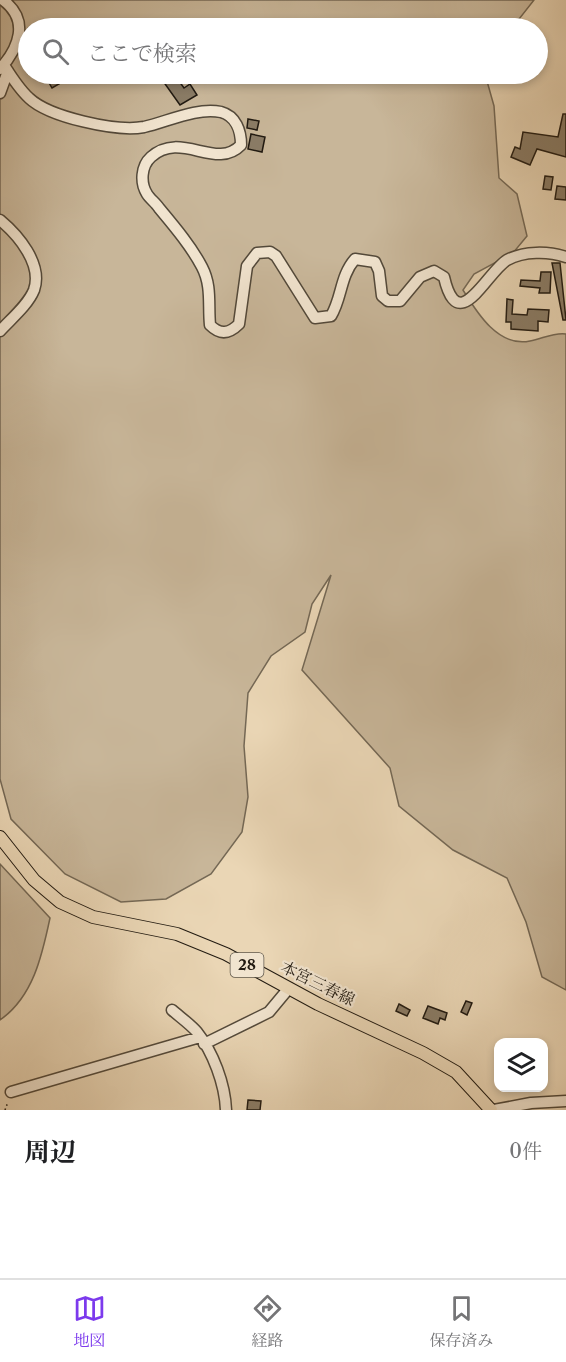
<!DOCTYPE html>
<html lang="ja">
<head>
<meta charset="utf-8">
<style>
  body { margin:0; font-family:"Libre Caslon Text","Noto Serif JP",serif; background:#f2f2f2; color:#202124 }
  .controls { position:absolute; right:18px; bottom:18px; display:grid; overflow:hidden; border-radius:12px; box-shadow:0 3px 9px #0003 }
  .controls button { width:54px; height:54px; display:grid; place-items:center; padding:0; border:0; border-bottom:2px solid #e0e0e0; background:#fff; color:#202124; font:30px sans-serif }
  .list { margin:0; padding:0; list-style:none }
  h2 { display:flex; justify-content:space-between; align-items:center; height:78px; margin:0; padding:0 24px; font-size:26px }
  h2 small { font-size:20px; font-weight:400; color:#757577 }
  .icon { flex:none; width:33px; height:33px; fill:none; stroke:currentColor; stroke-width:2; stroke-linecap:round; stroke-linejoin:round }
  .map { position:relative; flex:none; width:566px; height:1110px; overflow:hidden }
  .search { position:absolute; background:#fff; box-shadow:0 3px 9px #0003; left:18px; right:18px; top:18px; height:66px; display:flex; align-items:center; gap:15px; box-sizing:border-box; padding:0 21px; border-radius:33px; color:#757577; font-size:22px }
  .sheet { height:168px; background:#fff }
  nav { display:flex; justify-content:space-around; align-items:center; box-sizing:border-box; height:84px; border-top:2px solid #e0e0e0; background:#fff; font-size:16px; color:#757577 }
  nav a { display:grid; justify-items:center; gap:3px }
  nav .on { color:#7c3aed }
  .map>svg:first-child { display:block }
  .green { fill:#c8b699; stroke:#746855; stroke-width:1.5 }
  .building { fill:#8a7c66; stroke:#211a11; stroke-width:1.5 }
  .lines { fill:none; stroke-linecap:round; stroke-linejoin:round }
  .minor-casing { stroke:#53493a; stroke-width:13 }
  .major-casing { stroke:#211a11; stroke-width:14 }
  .path { stroke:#211a11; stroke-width:1.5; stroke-dasharray:1.5 3; stroke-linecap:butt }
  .minor { stroke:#f1e4cf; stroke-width:10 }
  .major { stroke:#ead6b5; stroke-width:12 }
  .labels { text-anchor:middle; stroke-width:4.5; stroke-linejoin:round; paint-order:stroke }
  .shield { fill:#f1e4cf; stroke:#5f574a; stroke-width:1.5 }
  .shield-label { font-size:15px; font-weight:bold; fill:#211a11 }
  .street-label { font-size:16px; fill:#211a11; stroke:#f1e4cf }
</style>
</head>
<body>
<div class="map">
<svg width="566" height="1110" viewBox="0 0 566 1110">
  <rect width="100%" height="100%" fill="#ead6b5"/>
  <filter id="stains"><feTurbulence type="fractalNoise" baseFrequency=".00333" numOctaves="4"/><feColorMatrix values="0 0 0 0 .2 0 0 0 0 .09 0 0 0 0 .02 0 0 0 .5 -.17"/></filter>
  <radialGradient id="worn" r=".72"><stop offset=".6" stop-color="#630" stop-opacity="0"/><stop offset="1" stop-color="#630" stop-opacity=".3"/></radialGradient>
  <!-- green -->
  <path class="green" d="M0,0h534l-22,28h-484v46h457l9,32 5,72 18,16 10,42 -14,17 -39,21 -11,16c13,21 35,58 67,51 12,-2 24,-9 36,-7v656l-24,-13 -16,-55 -19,-44 -54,-28 -54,-44 -9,-38 -88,-98 29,-95 -19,29 -7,28 -34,24 -23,37 -4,53 4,51 -6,35 -31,42 -45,25 -45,3 -56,-28 -54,-55 -11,-40z
    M0,864l50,54c-8,38 -17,79 -50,102z"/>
  <!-- building -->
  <path class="building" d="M44,74h16l4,7 -12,7z
    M158,74h16l10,14 6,-4 7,11 -17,10z
    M563,114h3v43l-29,-8 -7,16 -19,-8 4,-10 5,2 3,-17 35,5z
    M248,119l11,2 -2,9 -10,-2z
    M251,134l14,3 -3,15 -14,-3z
    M545,176l8,1 -2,13 -8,-1z
    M557,186l9,1v13l-11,-1z
    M552,263h8l6,57h-3z
    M541,272h10l-1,21h-11l1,-5 -20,-2 1,-6 19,1z
    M507,299l6,1 -1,14 15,1 1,-6 21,1 -1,12 -10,-1v10l-27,-2v-7h-5z
    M466,1001l6,2 -5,12 -6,-3z
    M399,1004l11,6 -3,6 -11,-5z
    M428,1006l19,7 -2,7 -5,-2 -2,6 -15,-6z
    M248,1100l13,1 -1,9h-13z"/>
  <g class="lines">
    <defs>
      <path id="minor" d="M4,65c7,11 15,24 25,33 20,19 87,34 115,29 23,-5 52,-20 77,-15 15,4 20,19 20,33 -25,26 -60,-15 -90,12 -10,9 -11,26 -4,37 3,5 9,9 12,14 15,18 32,38 43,59 10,19 6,38 8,58 10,10 19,9 29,-1l8,-58 10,-13 13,-1 6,4 39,62 16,-2c11,-18 9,-40 24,-57l20,3 4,9 3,25 6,5h12l20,-24 14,-6 10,6c14,61 42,-4 63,-17 17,-9 41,-9 59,-3
        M0,69c19,-21 30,-49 3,-69
        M0,93l8,-22
        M0,220c18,15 43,44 34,70 -6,15 -23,29 -34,41
        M172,1010c8,7 18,14 25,22 16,20 28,52 29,78
        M204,1044l65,-32 20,-24
        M11,1092l189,-55
        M494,1110l37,-7 35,-2"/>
      <path id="major" d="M0,837l34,43 26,22 33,15 84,17 49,20 92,50 105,49 33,19 35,38"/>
    </defs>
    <!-- minor casing -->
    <use href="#minor" class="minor-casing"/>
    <!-- major casing -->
    <use href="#major" class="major-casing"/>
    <!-- path -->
    <path class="path" d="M5,1110l3,-8"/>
    <!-- minor -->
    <use href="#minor" class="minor"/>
    <!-- major -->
    <use href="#major" class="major"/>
  </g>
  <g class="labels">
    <!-- shield labels -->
    <rect class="shield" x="230.5" y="953" width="33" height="24" rx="4.5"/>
    <g class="shield-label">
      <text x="247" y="970">28</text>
    </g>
    <!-- street labels -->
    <g class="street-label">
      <text transform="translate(318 983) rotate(26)" y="6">本宮三春線</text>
    </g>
  </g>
  <rect width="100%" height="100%" filter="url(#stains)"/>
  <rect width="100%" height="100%" fill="url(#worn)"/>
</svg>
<div class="controls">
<button><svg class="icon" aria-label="layers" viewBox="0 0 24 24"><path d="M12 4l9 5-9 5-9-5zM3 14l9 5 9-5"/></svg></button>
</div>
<div class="search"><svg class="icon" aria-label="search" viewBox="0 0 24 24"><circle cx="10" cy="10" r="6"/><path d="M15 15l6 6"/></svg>ここで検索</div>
</div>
<section class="sheet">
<h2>周辺<small>0件</small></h2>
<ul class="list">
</ul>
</section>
<nav>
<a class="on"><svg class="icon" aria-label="map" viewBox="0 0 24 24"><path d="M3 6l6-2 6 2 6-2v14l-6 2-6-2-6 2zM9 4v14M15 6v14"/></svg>地図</a>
<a><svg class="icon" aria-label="directions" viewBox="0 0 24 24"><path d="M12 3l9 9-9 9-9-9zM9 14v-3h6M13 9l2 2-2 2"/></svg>経路</a>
<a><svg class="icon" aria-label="saved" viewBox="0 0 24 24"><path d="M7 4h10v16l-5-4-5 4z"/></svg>保存済み</a>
</nav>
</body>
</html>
